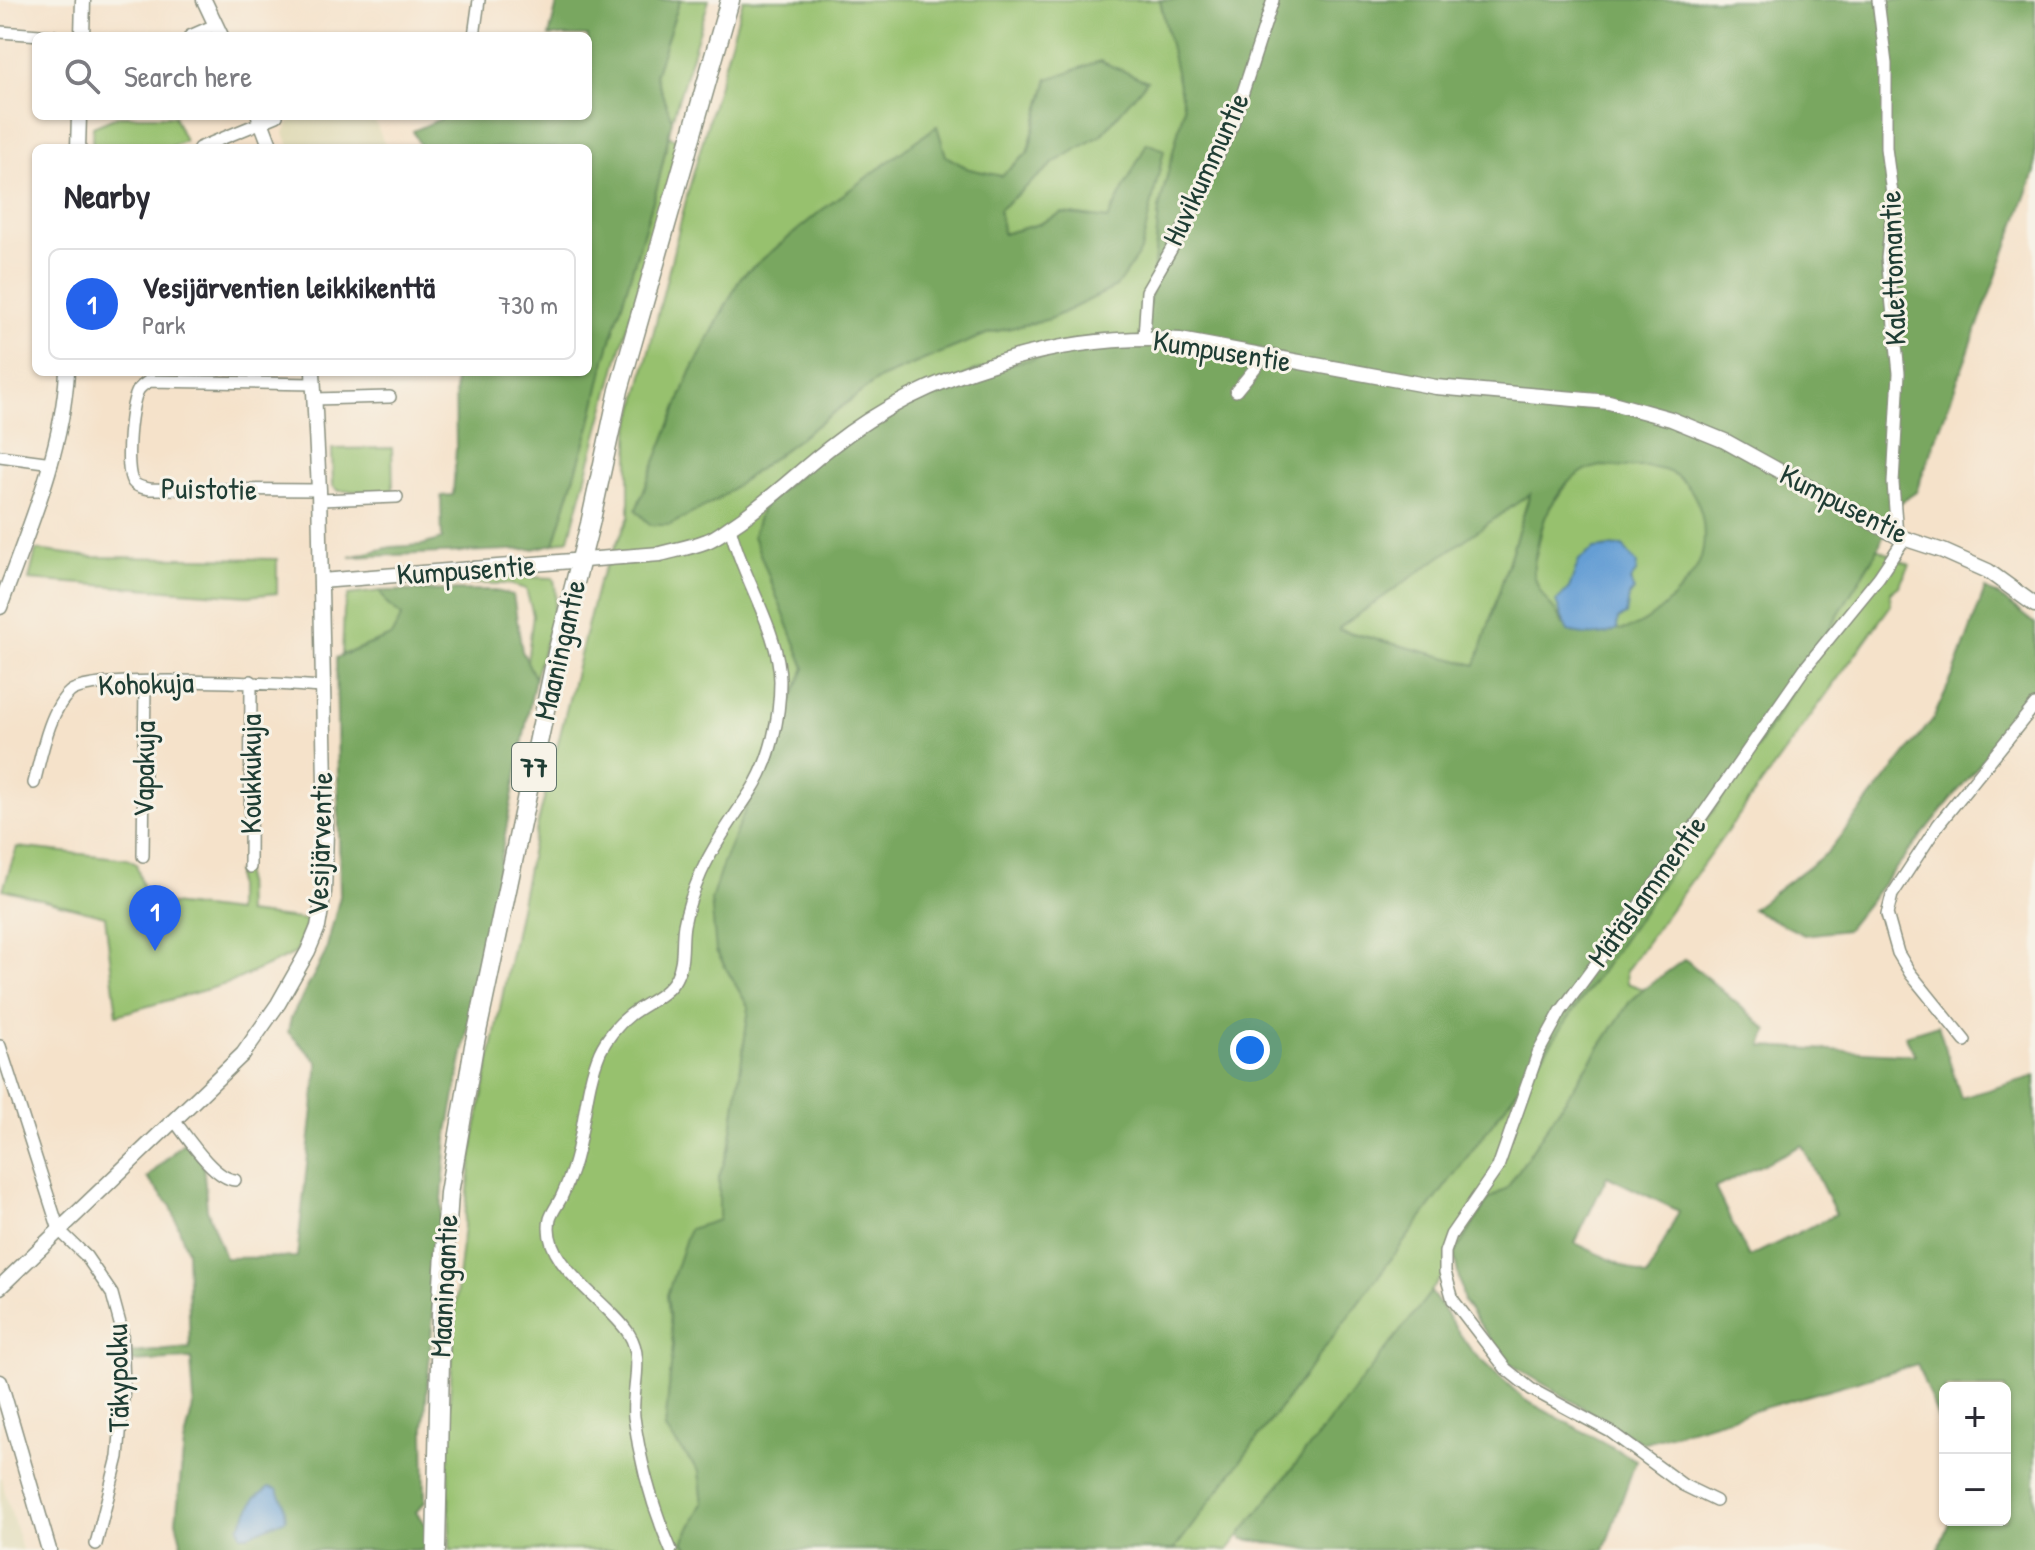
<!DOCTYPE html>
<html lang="en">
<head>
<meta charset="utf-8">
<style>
  body { margin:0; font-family:"Patrick Hand",sans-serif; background:#f2f2f3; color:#2b2b33 }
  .controls { position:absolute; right:24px; bottom:24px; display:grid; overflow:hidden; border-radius:12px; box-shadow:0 2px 6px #0004 }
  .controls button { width:72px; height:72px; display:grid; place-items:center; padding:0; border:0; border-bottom:2px solid #e1e1e2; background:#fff; color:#2b2b33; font:40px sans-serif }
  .you { position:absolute; left:1250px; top:1050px; width:28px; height:28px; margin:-20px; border:6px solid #fff; border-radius:50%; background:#1a73e8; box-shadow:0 0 0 12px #1a73e833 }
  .badge { display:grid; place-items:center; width:52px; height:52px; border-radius:50%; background:#2563eb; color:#fff; font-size:26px; font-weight:700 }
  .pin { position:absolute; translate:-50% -66px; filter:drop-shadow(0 2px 4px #0008) }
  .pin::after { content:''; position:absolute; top:42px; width:28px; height:24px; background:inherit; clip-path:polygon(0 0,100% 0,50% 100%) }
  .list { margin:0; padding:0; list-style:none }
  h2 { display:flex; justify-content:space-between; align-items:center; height:104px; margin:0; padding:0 32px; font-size:34px }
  h2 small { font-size:26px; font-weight:400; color:#7c7c81 }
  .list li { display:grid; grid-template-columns:52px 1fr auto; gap:24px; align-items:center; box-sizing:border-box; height:112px; margin:0 16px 16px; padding:0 16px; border:2px solid #e1e1e2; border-radius:12px }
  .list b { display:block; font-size:30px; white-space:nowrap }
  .list p { margin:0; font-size:26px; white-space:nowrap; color:#7c7c81 }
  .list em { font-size:26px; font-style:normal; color:#7c7c81 }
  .icon { flex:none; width:44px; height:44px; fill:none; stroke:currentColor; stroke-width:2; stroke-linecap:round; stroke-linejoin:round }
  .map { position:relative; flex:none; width:2035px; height:1550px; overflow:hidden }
  .search { position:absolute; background:#fff; box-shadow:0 2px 6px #0004; left:32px; top:32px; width:560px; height:88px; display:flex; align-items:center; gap:20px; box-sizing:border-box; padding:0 28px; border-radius:12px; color:#7c7c81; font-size:30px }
  .panel { position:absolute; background:#fff; box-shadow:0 2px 6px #0004; left:32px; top:144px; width:560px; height:232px; border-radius:12px }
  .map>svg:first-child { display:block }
  .built { fill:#e1dcba }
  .green { fill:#97c16e; stroke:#5b7f51; stroke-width:2; fill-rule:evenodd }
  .forest { fill:#79a761; stroke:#4c724a; stroke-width:2; fill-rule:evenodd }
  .water { fill:#659ed4; stroke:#426e84; stroke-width:2 }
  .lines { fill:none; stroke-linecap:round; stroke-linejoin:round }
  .minor-casing { stroke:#8a907f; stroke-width:14 }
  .tertiary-casing { stroke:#8a907f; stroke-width:17 }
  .primary-casing { stroke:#8a907f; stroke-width:21 }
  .minor { stroke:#fff; stroke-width:11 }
  .tertiary { stroke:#fff; stroke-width:14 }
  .primary { stroke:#fff; stroke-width:18 }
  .labels { text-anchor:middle; stroke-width:6; stroke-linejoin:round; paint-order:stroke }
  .shield { fill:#f7f3e8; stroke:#60746a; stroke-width:2 }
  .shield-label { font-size:28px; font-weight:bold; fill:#1f3d34 }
  .street-label { font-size:30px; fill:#1f3d34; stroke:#f7f3e8 }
</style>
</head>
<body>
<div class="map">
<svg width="2035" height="1550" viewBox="0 0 2035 1550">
  <rect width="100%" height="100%" fill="#f7f3e8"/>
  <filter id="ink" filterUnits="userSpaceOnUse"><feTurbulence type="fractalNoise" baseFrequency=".0125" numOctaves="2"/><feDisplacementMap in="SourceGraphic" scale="16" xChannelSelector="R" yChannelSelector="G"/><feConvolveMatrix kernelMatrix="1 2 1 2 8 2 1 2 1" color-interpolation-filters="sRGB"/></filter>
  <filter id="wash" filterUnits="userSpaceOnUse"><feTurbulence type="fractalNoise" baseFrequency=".006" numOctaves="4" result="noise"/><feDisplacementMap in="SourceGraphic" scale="32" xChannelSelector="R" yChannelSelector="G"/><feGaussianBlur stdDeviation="1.8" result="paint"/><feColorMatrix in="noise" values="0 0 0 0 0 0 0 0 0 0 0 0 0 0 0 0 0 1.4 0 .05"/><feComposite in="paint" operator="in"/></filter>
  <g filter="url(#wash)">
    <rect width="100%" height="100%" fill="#f5e2ca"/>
    <!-- built -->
    <path class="built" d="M305,116h68l13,32h-96l-6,-15 5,-11z
      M0,1475l22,75h-22z"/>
    <!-- green -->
    <path class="green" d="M680,0h29l-37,120 -17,-45z
      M743,0h417l7,31 82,45 -65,32 -25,101 -6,69 -9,59 -391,199 52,132 -82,195 -7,88 33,57 -19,137 -11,32v43l-52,75 6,50 -8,84 34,42 4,32 -20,39 8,8h-241l-3,-113 10,-149 17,-150 59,-295 65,-260 31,-66v-85l59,-240zM1048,79l98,2 -45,54 -46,27 -56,48 3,24 37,-10 23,-11 46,6 39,-75 -31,143 -66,32 -61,14 -109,45 -163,122 -47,25 -34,-15 55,-138 50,-95 81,-67 115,-83 9,29 23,13 32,7 26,-23z
      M119,116h55l11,25 -17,7h-76l1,-21z
      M669,136l13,6 -64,216 -49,181 -15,5 37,-121 14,-63 53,-176z
      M1635,437l93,77 -109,189 -281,-74 192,-136 -41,131c12,-17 37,-44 45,-62 6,-16 6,-34 13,-49 8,-16 23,-27 27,-43zM1613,546l-45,86 -9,-17c5,-12 12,-25 14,-36 6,-25 16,-29 40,-33z
      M392,448l1,43h-54l-6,-5 -1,-37z
      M1878,549l32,16 -11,21 -9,7 1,12 -265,366 1,12 17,6 -15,14 -122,185 -18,11 -44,73 -50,69 -167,209h-54l361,-484 46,-76 176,-242z
      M36,550l57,7 184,2v34l-29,3 -219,-16z
      M495,576l58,2c10,22 -12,75 -18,100l-8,-16 6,-47 -7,-26 -17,-5h-88l-4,-5z
      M380,591l7,13 16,12 -12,20 -49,19 2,-45 4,-15z
      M17,847l110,12 9,5 11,37 89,11v-40h9l1,41 62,7 -12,33 -67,30 -112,32 -12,-99 -102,-27z"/>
    <!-- forest -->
    <path class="forest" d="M558,0h122l-25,75 17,45 -14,64 -53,176 -14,62 -37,122 -21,5 -183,8 41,-10 31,-2 20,-6 -1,-43 12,-1 3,-47 -1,-76h133v-224h-167l-8,-17 34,-15h141v-80h-39z
      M1160,0h875v172l-119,320 -22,15 -16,42 -121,199 -222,318 -361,484h-483l-8,-8 20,-39 -4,-31 -34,-43 8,-84 -6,-50 22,-66 30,-9v-43l11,-32 19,-137 -33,-57 -5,-51 12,-37 82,-195 -52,-132 9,-29 70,-61 141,-75 171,-34 9,-59 6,-69 25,-101zM1602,466c21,2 46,-2 67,6 33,13 44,67 27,97 -12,21 -54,65 -79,60 -18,12 -36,3 -54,-5 -7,-17 -21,-23 -28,-46 -3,-11 0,-21 2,-31 6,-35 26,-76 65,-81zM1530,494l-54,171 -137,-35v-2z
      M1100,61l47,20 -46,54 -46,27 -56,48 4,24 36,-10 23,-11 46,6 39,-76 17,7 -23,101 -25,36 -66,32 -61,14 -109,45 -163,122 -47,25h-20l-14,-15 55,-138 50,-95 81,-67 115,-84 9,30 23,13 32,7 27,-23 20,-74z
      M1985,589l14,7 36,28v71l-189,235 -42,5 -52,-26 75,-56 106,-134 22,-48z
      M491,590l22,5 9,56 13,27 -88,459 -23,291 1,74 -9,10 11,15v23h-244l-7,-29 8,-77 10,-42 -3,-43 -59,3v-9l58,-5 -3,-97 -16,-45 -24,-28 37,-36 19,19 4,48 18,49 72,-1 21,-195 -30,-30 3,-14 34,-64 15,-58 -4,-238 55,-22 11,-20 -15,-12 -7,-13z
      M1685,959l83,71 -6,16 153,9 -10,-20 33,-10 23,73 74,-22v474h-97l12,-30h55v-132h-60v48l-28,-72 -275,79 -135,-81 -43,-60 -10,-47 35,-56 18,-11 122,-185 15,-14zM1802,1145l34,69 -87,43 -34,-69zM1607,1176l72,35 -32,66 -72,-34z
      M1431,1292l40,58 54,50 111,60 -32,90h-288l-73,-11 -3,-4z"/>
    <!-- water -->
    <path class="water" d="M1623,546l14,18 -1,9 -6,8 4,9 -5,6 -3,19 -8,4 -1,10c-13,9 -34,7 -49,3l-12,-30 13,-14 10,-28 15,-11z
      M269,1487l8,2 7,13 2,17 -38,16h-7l-2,-8 17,-30z"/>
  </g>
  <g filter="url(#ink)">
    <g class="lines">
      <defs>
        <path id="minor" d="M1878,0l8,64v84l7,53 -6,57 12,115 -6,110 4,53
          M0,32l54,4
          M190,36l25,-11
          M474,36l5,-36
          M199,148l78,-32
          M1144,337l3,-46 40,-69 45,-96 41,-126
          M314,384l-165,-3c-4,3 -7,4 -10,8 -9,12 -15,81 -6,93 4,5 11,6 17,7l169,1
          M1236,391l29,-35
          M314,399l76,-2
          M0,456l52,7
          M320,500l77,-3
          M34,783c7,-26 15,-73 36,-91 24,-19 213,-8 252,-5
          M143,856l2,-174
          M250,867l1,-186
          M1965,1041l-55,-68 -12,-20 -11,-39 5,-19 46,-70 97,-120
          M0,1046l59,184 27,26 26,38 10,37 2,56 -6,70 -22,87
          M174,1120c13,17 40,59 61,60
          M1716,1501l-33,-16 -72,-53 -80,-43 -25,-20 -53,-69 -8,-28v-20l6,-17 47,-68 40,-114 23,-42 119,-161 10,-17 115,-165 74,-91 26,-39
          M671,1550c-18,-42 -31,-87 -37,-133 -3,-27 11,-58 -5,-83 -21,-34 -89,-69 -79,-115 2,-7 8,-15 11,-21 5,-11 10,-23 13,-34 11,-36 11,-77 26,-112 6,-13 18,-28 30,-37 15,-12 37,-19 46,-37 9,-17 5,-35 8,-53 3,-17 10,-36 17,-52 13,-29 33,-56 50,-82 20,-31 29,-73 29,-110 0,-49 -39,-105 -50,-154"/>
        <path id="tertiary" d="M204,0l17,36
          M82,36l1,-36
          M259,116l12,32
          M78,148l1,-32
          M321,581l339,-27c15,-4 32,-7 47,-13 9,-3 17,-10 26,-16 36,-23 65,-53 99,-79 92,-73 232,-114 348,-106l256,47 173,15 62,17 54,22 172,95 46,15 45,20 47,34
          M0,607c28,-77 62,-153 67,-235
          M0,1287l243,-233 35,-50 30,-53 10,-24 6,-35 2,-60 -7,-342 -6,-118
          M0,1382l49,168"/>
        <path id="primary" d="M436,1550l5,-236 8,-121 25,-147 83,-393 33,-129 29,-134 111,-390"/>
      </defs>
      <!-- minor casing -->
      <use href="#minor" class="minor-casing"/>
      <!-- tertiary casing -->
      <use href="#tertiary" class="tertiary-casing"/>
      <!-- primary casing -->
      <use href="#primary" class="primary-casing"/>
      <!-- minor -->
      <use href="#minor" class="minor"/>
      <!-- tertiary -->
      <use href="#tertiary" class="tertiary"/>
      <!-- primary -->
      <use href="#primary" class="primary"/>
    </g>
  </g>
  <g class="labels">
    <!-- shield labels -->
    <rect class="shield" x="512" y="743" width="44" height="48" rx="6"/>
    <g class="shield-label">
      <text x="534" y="777">77</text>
    </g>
    <!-- street labels -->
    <g class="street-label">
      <text transform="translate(1206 169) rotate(-65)" y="10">Huvikummuntie</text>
      <text transform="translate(1893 268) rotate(-92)" y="10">Kalettomantie</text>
      <text transform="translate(1222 351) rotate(9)" y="10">Kumpusentie</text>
      <text transform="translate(209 489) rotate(1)" y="10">Puistotie</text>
      <text transform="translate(1844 504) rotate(27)" y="10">Kumpusentie</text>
      <text transform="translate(466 570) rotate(-4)" y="10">Kumpusentie</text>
      <text transform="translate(560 650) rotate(-77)" y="10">Maaningantie</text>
      <text transform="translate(146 684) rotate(-2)" y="10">Kohokuja</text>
      <text transform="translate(144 769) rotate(-89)" y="10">Vapakuja</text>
      <text transform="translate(251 774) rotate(-90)" y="10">Koukkukuja</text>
      <text transform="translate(320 844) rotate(-88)" y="10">Vesijärventie</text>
      <text transform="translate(1647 891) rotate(-54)" y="10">Mätäslammentie</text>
      <text transform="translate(444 1286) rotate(-87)" y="10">Maaningantie</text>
      <text transform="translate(118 1378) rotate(-91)" y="10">Täkypolku</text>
    </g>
  </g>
</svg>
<div class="controls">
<button>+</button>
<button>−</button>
</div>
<div class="you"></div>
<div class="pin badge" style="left:155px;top:951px">1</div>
<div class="search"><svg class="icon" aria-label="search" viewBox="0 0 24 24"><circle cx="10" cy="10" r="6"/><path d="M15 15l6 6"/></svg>Search here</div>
<section class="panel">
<h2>Nearby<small></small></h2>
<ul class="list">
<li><span class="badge">1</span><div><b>Vesijärventien leikkikenttä</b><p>Park</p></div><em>730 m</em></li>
</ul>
</section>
</div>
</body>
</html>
